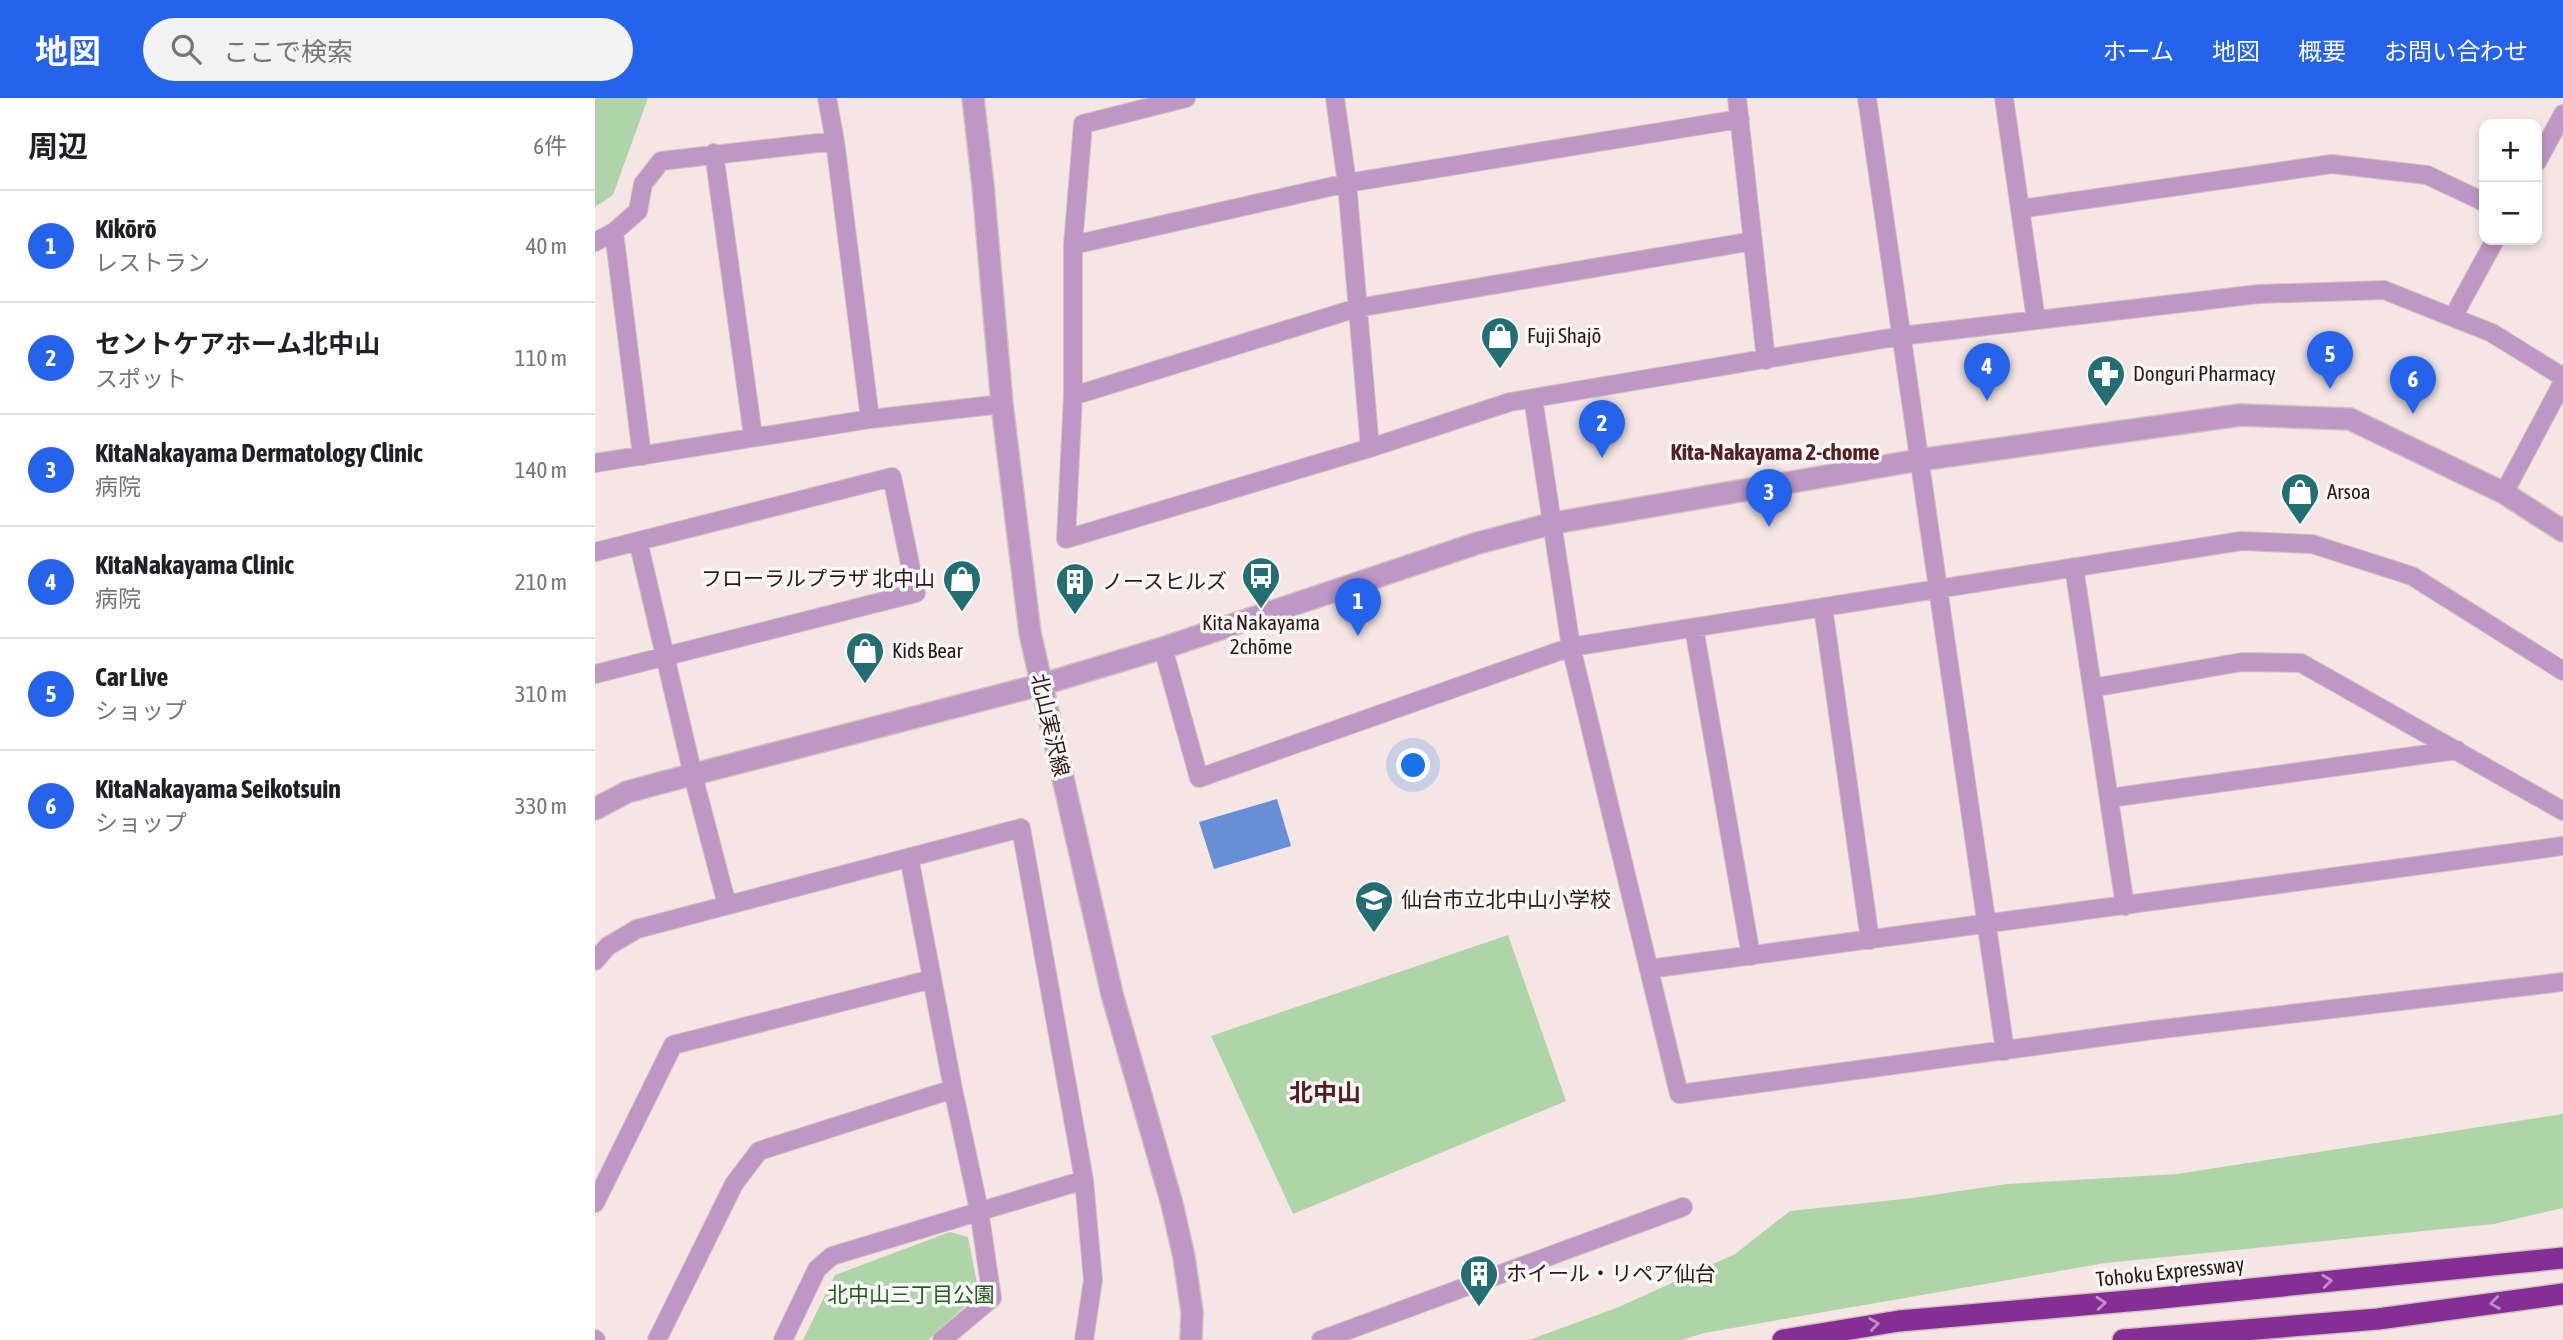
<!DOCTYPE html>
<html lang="ja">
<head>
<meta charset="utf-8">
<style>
  body { margin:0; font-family:"Asap Condensed","Noto Sans JP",sans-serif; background:#f2f2f2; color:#202124 }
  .controls { position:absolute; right:21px; top:21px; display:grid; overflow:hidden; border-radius:14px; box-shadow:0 4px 10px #0003 }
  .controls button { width:63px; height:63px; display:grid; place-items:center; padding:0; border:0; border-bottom:2px solid #e0e0e0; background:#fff; color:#202124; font:35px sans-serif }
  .you { position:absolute; left:819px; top:668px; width:24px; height:24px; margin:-18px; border:5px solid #fff; border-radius:50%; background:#1a73e8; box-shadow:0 0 0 10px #1a73e833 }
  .badge { display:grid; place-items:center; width:46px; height:46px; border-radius:50%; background:#2563eb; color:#fff; font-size:23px; font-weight:700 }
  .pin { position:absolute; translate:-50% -58px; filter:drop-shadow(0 2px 4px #0008) }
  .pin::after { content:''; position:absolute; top:37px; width:24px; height:21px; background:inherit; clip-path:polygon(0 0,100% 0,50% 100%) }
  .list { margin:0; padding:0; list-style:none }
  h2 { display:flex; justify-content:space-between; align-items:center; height:91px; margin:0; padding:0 28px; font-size:30px }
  h2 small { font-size:23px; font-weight:400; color:#757577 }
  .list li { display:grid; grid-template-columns:46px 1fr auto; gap:21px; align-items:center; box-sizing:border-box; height:112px; padding:0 28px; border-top:2px solid #e0e0e0 }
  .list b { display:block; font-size:26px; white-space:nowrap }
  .list p { margin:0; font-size:23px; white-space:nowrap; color:#757577 }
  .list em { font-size:23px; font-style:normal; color:#757577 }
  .icon { flex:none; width:38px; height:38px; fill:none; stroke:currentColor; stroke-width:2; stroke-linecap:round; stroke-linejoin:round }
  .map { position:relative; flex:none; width:1968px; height:1242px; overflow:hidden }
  header { display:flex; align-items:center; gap:42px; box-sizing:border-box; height:98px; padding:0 35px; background:#2563eb; color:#fff }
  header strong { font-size:33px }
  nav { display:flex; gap:38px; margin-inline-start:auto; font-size:24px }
  .search { width:490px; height:63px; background:#f2f2f2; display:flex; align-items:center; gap:18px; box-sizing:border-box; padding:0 24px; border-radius:38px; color:#757577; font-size:26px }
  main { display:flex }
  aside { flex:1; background:#fff }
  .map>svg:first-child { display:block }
  .green { fill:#aed4a7 }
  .water { fill:#678fd5 }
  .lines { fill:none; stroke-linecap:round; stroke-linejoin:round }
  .minor-casing { stroke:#d2c1c0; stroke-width:20 }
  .tertiary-casing { stroke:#d2c1c0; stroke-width:24 }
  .motorway-casing { stroke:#d2c1c0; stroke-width:24 }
  .minor { stroke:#be97c5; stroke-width:18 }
  .tertiary { stroke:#be97c5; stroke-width:21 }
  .motorway { stroke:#852e95; stroke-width:21 }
  .oneway { stroke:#be92c6 }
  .labels { text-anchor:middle; stroke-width:7; stroke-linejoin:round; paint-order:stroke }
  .poi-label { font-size:21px; fill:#301616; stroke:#f7f7f7; text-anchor:start }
  .street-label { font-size:21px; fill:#301616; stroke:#f7f7f7 }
  .park-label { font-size:21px; fill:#245d1b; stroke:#f7f7f7 }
  .neighbourhood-label { font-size:23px; font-weight:bold; fill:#561e20; stroke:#f7f7f7 }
  .quarter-label { font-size:24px; font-weight:bold; fill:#561e20; stroke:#f7f7f7 }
</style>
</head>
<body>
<header>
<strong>地図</strong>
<div class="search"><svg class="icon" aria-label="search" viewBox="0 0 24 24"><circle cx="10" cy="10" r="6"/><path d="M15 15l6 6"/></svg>ここで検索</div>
<nav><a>ホーム</a><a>地図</a><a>概要</a><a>お問い合わせ</a></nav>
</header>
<main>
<aside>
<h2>周辺<small>6件</small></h2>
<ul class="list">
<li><span class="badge">1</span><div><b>Kikōrō</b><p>レストラン</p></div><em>40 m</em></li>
<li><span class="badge">2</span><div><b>セントケアホーム北中山</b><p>スポット</p></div><em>110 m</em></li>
<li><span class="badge">3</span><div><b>KitaNakayama Dermatology Clinic</b><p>病院</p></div><em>140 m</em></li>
<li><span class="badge">4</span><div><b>KitaNakayama Clinic</b><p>病院</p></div><em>210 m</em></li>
<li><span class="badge">5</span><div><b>Car Live</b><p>ショップ</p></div><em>310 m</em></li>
<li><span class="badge">6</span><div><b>KitaNakayama Seikotsuin</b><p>ショップ</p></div><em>330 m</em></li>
</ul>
</aside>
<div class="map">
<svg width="1968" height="1242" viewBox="0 0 1968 1242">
  <rect width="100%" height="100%" fill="#f5e6e5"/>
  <!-- green -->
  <path class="green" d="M0,0h53l-35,97 -18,12z
    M913,837l58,166 -273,113 -82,-178z
    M1968,1016v94l-69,16 -389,39 -401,70 -22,7h-153l90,-33 116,-53 55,-43 122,-13 95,-14 170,-10z
    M355,1134l18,5 9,46 -3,15 -46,42h-125l32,-65z"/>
  <!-- water -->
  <path class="water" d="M682,701l14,47 -77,23 -15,-47z"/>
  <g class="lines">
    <defs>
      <path id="minor" d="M232,0l8,43 35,278
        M591,0l-103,26 -10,121v151l-7,143 304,-91 140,-46 391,-66 358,-42 125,-4 108,43 71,44
        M740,0l12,85 23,265
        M1142,0l29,262
        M1272,0l138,953
        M1409,0l32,222
        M119,55l39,283
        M1942,64l26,-48
        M1425,111l312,-45 95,11 57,27
        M19,134l28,224
        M0,144l19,-10 24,-21 5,-27 18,-23 174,-20
        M478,147l274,-62 393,-64
        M1858,219l42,-77
        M478,298l284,-88 396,-67
        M938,300l38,249 108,447 474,-64 410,-48
        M0,365l275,-44 132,-15
        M1909,395l59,-111
        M43,443l55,234 34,130
        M0,454l297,-75 24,116 -321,81
        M1479,469l51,339
        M1228,509l47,333
        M1099,530l57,328
        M568,550l36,130 372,-131 670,-106 71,3 100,32 151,95
        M1497,590l150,-26 59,1 262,148
        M1514,700l348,-48
        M314,759l44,232 26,121 13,88 -50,42
        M0,863l13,-15 29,-17 384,-101 63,352 9,100 -9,60
        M1054,871l914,-123
        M0,1105l78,-158 259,-66
        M0,1241l1,1
        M62,1242l77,-156 25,-33 194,-62
        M188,1242l34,-71 15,-13 252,-76
        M726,1242l362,-133"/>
      <path id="tertiary" d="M378,0l10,88 19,218 28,229 82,361 60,210 12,53 8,55 -1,28
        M0,711l32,-17 33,-9 380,-98 123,-37 315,-105 76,-20 365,-63 321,-45 110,4 154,74 59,38"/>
      <path id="motorway" d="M1188,1242l116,-19 252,-22 412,-41
        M1528,1242l255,-21 185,-25"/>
    </defs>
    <!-- minor casing -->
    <use href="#minor" class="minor-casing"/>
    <!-- tertiary casing -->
    <use href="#tertiary" class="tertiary-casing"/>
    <!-- motorway casing -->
    <use href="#motorway" class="motorway-casing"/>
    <!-- minor -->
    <use href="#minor" class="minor"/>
    <!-- tertiary -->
    <use href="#tertiary" class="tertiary"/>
    <!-- motorway -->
    <use href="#motorway" class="motorway"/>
  </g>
  <!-- one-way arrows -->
  <defs><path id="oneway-chevron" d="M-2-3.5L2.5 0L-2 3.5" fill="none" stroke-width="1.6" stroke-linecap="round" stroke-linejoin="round" transform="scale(1.75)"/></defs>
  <g class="oneway">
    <use href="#oneway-chevron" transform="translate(1732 1183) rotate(-6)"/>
    <use href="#oneway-chevron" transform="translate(1506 1205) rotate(-5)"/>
    <use href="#oneway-chevron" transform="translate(1900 1205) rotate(172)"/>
    <use href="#oneway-chevron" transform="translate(1279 1226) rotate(-8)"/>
  </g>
  <!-- icons -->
  <defs>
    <symbol id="shop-pin" viewBox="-11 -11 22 30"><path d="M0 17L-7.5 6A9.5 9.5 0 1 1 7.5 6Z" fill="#226e72" stroke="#f7f7f7"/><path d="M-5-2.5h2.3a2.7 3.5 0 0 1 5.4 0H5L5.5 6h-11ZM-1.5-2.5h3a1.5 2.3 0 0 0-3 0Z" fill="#fff"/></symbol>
    <symbol id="pharmacy-pin" viewBox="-11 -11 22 30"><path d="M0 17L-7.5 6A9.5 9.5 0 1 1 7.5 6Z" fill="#226e72" stroke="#f7f7f7"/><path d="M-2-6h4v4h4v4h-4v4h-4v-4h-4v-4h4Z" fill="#fff"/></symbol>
    <symbol id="bus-pin" viewBox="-11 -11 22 30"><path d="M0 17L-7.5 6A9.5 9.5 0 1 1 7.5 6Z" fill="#226e72" stroke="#f7f7f7"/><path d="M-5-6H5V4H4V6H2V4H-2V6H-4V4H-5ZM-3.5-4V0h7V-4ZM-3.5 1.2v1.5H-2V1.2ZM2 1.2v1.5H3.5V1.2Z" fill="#fff"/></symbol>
    <symbol id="building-pin" viewBox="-11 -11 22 30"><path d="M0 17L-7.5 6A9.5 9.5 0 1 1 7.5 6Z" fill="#226e72" stroke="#f7f7f7"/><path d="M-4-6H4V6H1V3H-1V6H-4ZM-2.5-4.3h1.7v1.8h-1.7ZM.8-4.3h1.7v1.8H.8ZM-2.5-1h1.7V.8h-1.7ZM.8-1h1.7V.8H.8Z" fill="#fff"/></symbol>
    <symbol id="school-pin" viewBox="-11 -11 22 30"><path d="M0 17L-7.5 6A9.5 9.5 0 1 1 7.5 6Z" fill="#226e72" stroke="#f7f7f7"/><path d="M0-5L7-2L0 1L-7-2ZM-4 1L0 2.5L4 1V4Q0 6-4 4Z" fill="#fff"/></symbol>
  </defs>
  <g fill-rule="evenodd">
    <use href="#shop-pin" x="883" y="216" width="44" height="60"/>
    <use href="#pharmacy-pin" x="1489" y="254" width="44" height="60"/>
    <use href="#shop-pin" x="1683" y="372" width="44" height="60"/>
    <use href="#bus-pin" x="644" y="456" width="44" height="60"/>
    <use href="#shop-pin" x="345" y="459" width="44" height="60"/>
    <use href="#building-pin" x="458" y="462" width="44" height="60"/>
    <use href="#shop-pin" x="248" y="531" width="44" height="60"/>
    <use href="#school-pin" x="757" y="780" width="44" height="60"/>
    <use href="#building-pin" x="862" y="1154" width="44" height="60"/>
  </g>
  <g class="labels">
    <!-- poi labels -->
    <g class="poi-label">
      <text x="932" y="245">Fuji Shajō</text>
      <text x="1538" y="283">Donguri Pharmacy</text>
      <text x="1732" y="401">Arsoa</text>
      <text x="340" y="488" text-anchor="end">フローラルプラザ 北中山</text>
      <text x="507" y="491">ノースヒルズ</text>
      <text x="666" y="532" text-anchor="middle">Kita Nakayama<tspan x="666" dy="24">2chōme</tspan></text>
      <text x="297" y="560">Kids Bear</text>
      <text x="806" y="809">仙台市立北中山小学校</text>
      <text x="911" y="1183">ホイール・リペア仙台</text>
    </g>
    <!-- street labels -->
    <g class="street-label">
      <text transform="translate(455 627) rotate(77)" y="7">北山実沢線</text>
      <text transform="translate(1575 1174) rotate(-6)" y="7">Tohoku Expressway</text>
    </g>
    <!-- park labels -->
    <g class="park-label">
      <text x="316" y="1204">北中山三丁目公園</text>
    </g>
    <!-- neighbourhood labels -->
    <g class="neighbourhood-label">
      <text x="1180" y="362">Kita-Nakayama 2-chome</text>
    </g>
    <!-- quarter labels -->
    <g class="quarter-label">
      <text x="730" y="1003">北中山</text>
    </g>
  </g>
</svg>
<div class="controls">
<button>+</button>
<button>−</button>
</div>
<div class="you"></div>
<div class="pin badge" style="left:763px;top:538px">1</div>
<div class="pin badge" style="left:1007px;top:360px">2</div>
<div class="pin badge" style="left:1174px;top:429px">3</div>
<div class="pin badge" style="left:1392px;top:303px">4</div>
<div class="pin badge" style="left:1735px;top:291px">5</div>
<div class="pin badge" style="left:1818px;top:316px">6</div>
</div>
</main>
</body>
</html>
